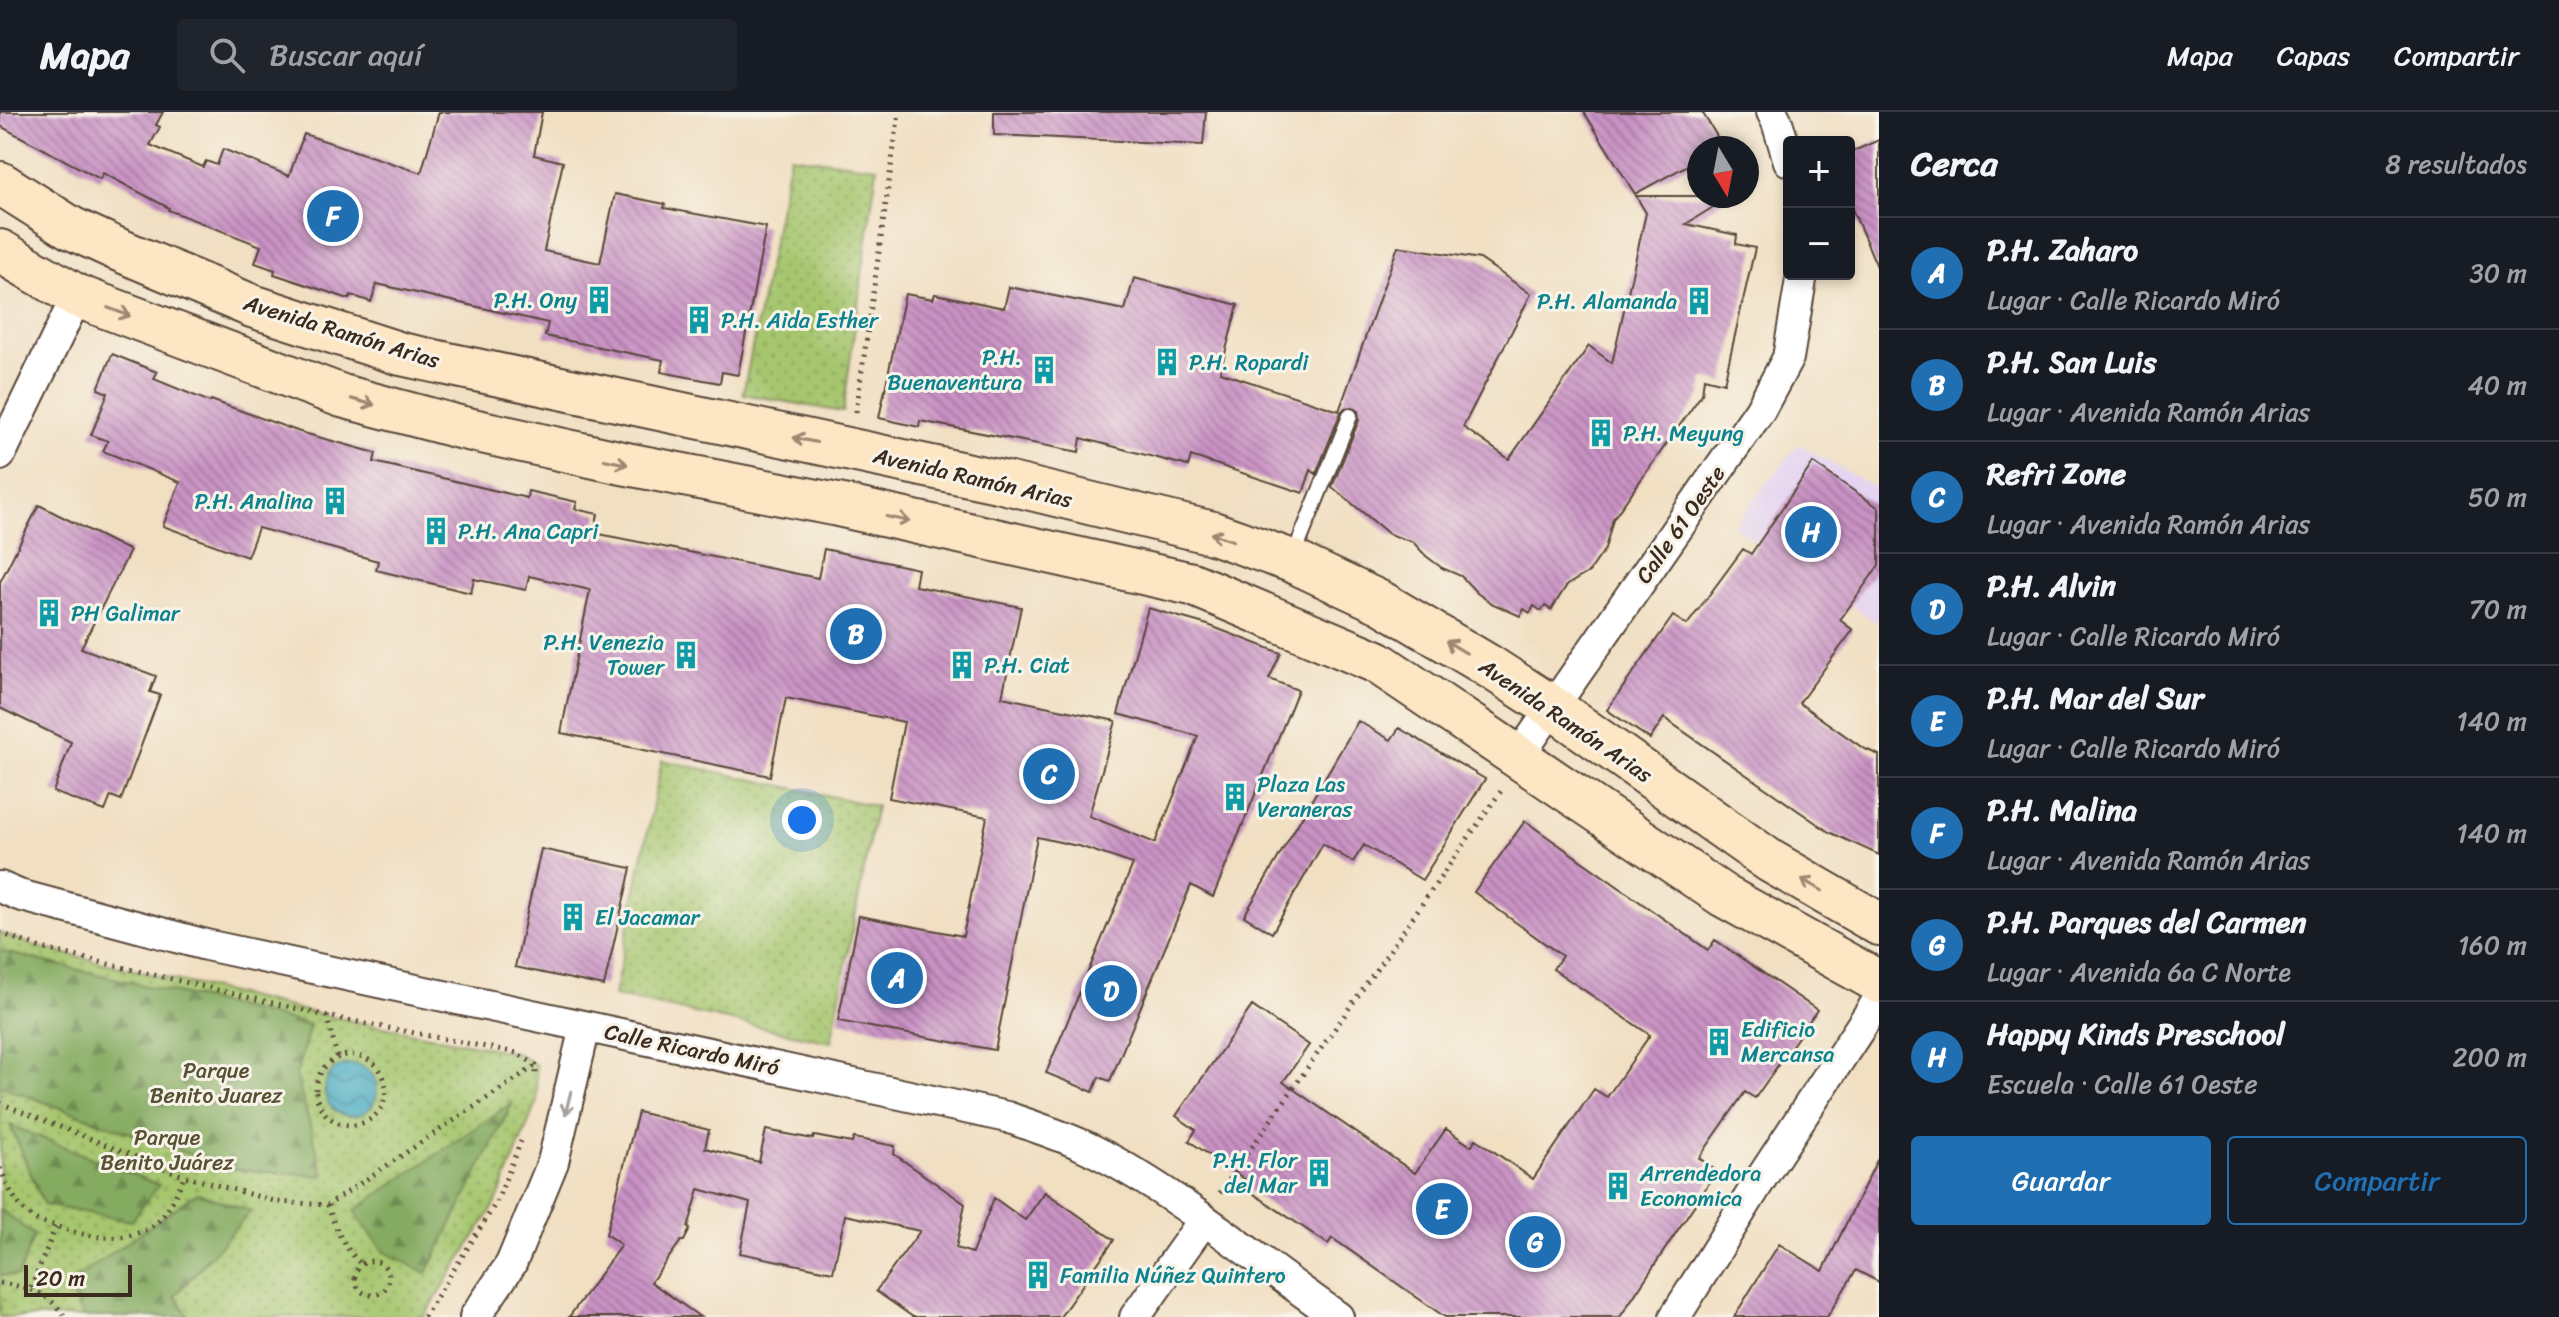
<!DOCTYPE html>
<html lang="es">
<head>
<meta charset="utf-8">
<style>
  body { margin:0; font-family:Sriracha,sans-serif; background:#20242c; color:#f1f3f6 }
  .controls { position:absolute; right:24px; top:24px; display:grid; overflow:hidden; border-radius:8px; box-shadow:0 4px 12px #0003 }
  .controls button { width:72px; height:72px; display:grid; place-items:center; padding:0; border:0; border-bottom:2px solid #363941; background:#171b24; color:#f1f3f6; font:40px sans-serif }
  .compass { position:absolute; left:1687px; top:24px; width:72px; height:72px; border-radius:50%; background:#171b24; box-shadow:0 4px 12px #0003; rotate:170deg }
  .scale { position:absolute; left:24px; bottom:20px; width:108px; box-sizing:border-box; padding-left:8px; border:4px solid #3b2a1e; border-top:0; font-size:22px; line-height:28px; white-space:nowrap; color:#3b2a1e; -webkit-text-stroke:6px #f7f3e8; paint-order:stroke }
  .you { position:absolute; left:802px; top:708px; width:28px; height:28px; margin:-20px; border:6px solid #fff; border-radius:50%; background:#1a73e8; box-shadow:0 0 0 12px #1a73e833 }
  .badge { display:grid; place-items:center; width:52px; height:52px; border-radius:50%; background:#1f6fb2; color:#fff; font-size:26px; font-weight:700 }
  .pin { position:absolute; translate:-50% -50%; border:4px solid #fff; box-shadow:0 2px 8px #0006 }
  .list { margin:0; padding:0; list-style:none }
  h2 { display:flex; justify-content:space-between; align-items:center; height:104px; margin:0; padding:0 32px; font-size:34px }
  h2 small { font-size:26px; font-weight:400; color:#9ea1a6 }
  .list li { display:grid; grid-template-columns:52px 1fr auto; gap:24px; align-items:center; box-sizing:border-box; height:112px; padding:0 32px; border-top:2px solid #363941 }
  .list b { display:block; font-size:30px; white-space:nowrap }
  .list p { margin:0; font-size:26px; white-space:nowrap; color:#9ea1a6 }
  .list em { font-size:26px; font-style:normal; color:#9ea1a6 }
  .actions { display:flex; gap:16px; padding:24px 32px }
  .actions a { flex:1; padding:18px 0; border:2px solid #1f6fb2; border-radius:8px; text-align:center; font-size:28px; color:#1f6fb2 }
  .actions .main { background:#1f6fb2; color:#fff }
  .icon { flex:none; width:44px; height:44px; fill:none; stroke:currentColor; stroke-width:2; stroke-linecap:round; stroke-linejoin:round }
  .map { position:relative; flex:none; width:1879px; height:1205px; overflow:hidden }
  header { display:flex; align-items:center; gap:48px; box-sizing:border-box; height:112px; padding:0 40px; background:#171b24; border-bottom:2px solid #363941 }
  header strong { font-size:38px }
  nav { display:flex; gap:44px; margin-inline-start:auto; font-size:28px }
  .search { width:560px; height:72px; background:#20242c; display:flex; align-items:center; gap:20px; box-sizing:border-box; padding:0 28px; border-radius:8px; color:#9ea1a6; font-size:30px }
  main { display:flex }
  aside { flex:1; background:#171b24 }
  .map>svg:first-child { display:block }
  .built { fill:#e4d3f1 }
  .green { fill:url(#green-dots); stroke:#707846; stroke-width:2 }
  .forest { fill:url(#forest-firs); stroke:#606a40; stroke-width:2 }
  .water { fill:url(#water-waves); stroke:#3f6a70; stroke-width:2 }
  .building { fill:url(#building-back-hatch) }
  .lines { fill:none; stroke-linecap:round; stroke-linejoin:round }
  .lane-casing { stroke:#564537; stroke-width:18 }
  .street-casing { stroke:#564537; stroke-width:34 }
  .secondary-casing { stroke:#564537; stroke-width:46 }
  .path { stroke:#564537; stroke-width:5; stroke-dasharray:2 6; stroke-linecap:butt }
  .lane { stroke:#fff; stroke-width:14 }
  .street { stroke:#fff; stroke-width:30 }
  .secondary { stroke:#fce6c4; stroke-width:42 }
  .oneway { stroke:#9c8871 }
  .oneway2 { stroke:#a79f9a }
  .labels { text-anchor:middle; stroke-width:6; stroke-linejoin:round; paint-order:stroke }
  .culture-label { font-size:22px; fill:#0d838f; stroke:#f7f3e8; text-anchor:start }
  .street-label { font-size:22px; fill:#3b2a1e; stroke:#f7f3e8 }
  .park-label { font-size:22px; fill:#565132; stroke:#f7f3e8 }
</style>
</head>
<body>
<header>
<strong>Mapa</strong>
<div class="search"><svg class="icon" aria-label="search" viewBox="0 0 24 24"><circle cx="10" cy="10" r="6"/><path d="M15 15l6 6"/></svg>Buscar aquí</div>
<nav><a>Mapa</a><a>Capas</a><a>Compartir</a></nav>
</header>
<main>
<div class="map">
<svg width="1879" height="1205" viewBox="0 0 1879 1205">
  <defs>
    <pattern id="green-dots" width="8" height="8" patternUnits="userSpaceOnUse" patternTransform="scale(2)"><rect width="8" height="8" fill="#a6c66e"/><path d="M2 2h.1M6 6h.1" fill="none" stroke="#88a15a" stroke-width="1.8" stroke-linecap="round"/></pattern>
    <pattern id="forest-firs" width="22" height="20" patternUnits="userSpaceOnUse" patternTransform="scale(2)"><rect width="22" height="20" fill="#84ab61"/><path d="M5 1l3.5 6h-7zM16 11l3.5 6h-7z" fill="#6d8b4f"/></pattern>
    <pattern id="water-waves" width="16" height="10" patternUnits="userSpaceOnUse" patternTransform="scale(2)"><rect width="16" height="10" fill="#43aac3"/><path d="M0 5q4-4 8 0t8 0" fill="none" stroke="#398b9e"/></pattern>
    <pattern id="building-back-hatch" width="6" height="6" patternUnits="userSpaceOnUse" patternTransform="scale(2)"><rect width="6" height="6" fill="#c992c4"/><path d="M-1 5l2 2M0 0l6 6M5-1l2 2" fill="none" stroke="#a4779f"/></pattern>
  </defs>
  <rect width="100%" height="100%" fill="#f7f3e8"/>
  <filter id="ink" filterUnits="userSpaceOnUse"><feTurbulence type="fractalNoise" baseFrequency=".0125" numOctaves="2"/><feDisplacementMap in="SourceGraphic" scale="16" xChannelSelector="R" yChannelSelector="G"/><feConvolveMatrix kernelMatrix="1 2 1 2 8 2 1 2 1" color-interpolation-filters="sRGB"/></filter>
  <filter id="wash" filterUnits="userSpaceOnUse"><feTurbulence type="fractalNoise" baseFrequency=".006" numOctaves="4" result="noise"/><feDisplacementMap in="SourceGraphic" scale="32" xChannelSelector="R" yChannelSelector="G"/><feGaussianBlur stdDeviation="1.8" result="paint"/><feColorMatrix in="noise" values="0 0 0 0 0 0 0 0 0 0 0 0 0 0 0 0 0 1.4 0 .05"/><feComposite in="paint" operator="in"/></filter>
  <g filter="url(#wash)">
    <rect width="100%" height="100%" fill="#f1dfc2"/>
    <!-- built -->
    <path class="built" d="M1798,332l81,46v134l-145,-98z"/>
    <!-- green -->
    <path class="green" d="M790,44l87,11 -34,245 -100,-18z
      M662,648l214,46 -45,236 -217,-46z
      M0,821l41,15 286,68 190,37 19,12 1,36 -41,102 -72,114h-424z"/>
    <!-- forest -->
    <path class="forest" d="M0,839l310,74 -14,50 28,101 -94,-7 -230,-83z
      M513,990l-86,171 -43,-21 -30,-41z
      M10,1013l149,60 -28,36 -87,-16z
      M197,1081l54,18 -76,85 14,21h-105l-19,-31z
      M0,1097l34,26 -16,41 -18,-1z"/>
    <!-- water -->
    <path class="water" d="M325 978a26 26 0 1 1 52 0a26 26 0 1 1-52 0Z"/>
    <g id="blocks">
      <!-- building -->
      <path class="building" d="M0,0h163l-7,13 4,2 -10,18 53,22 3,-6 11,4 6,-16 66,27 15,-42 117,39 18,-61h103l-8,43 29,7 -19,89 56,12 15,-69 50,10 -1,4 102,19 -28,148 -16,-3 -2,11 -59,-11 2,-12 -118,-24 3,-13 -171,-39 -6,18 -20,-7 -2,4 -75,-25 1,-4 -20,-7 6,-17 -93,-36 1,-2 -66,-35 -3,6 -100,-53z
        M994,0h212l-3,33 -209,-10z
        M1584,0h118l21,34 -24,2v11l-64,35z
        M1879,28v131l-30,-69v-49z
        M1636,84h95l-45,28 51,11 -1,9 19,4 -31,135 -20,-5 -2,16 -89,125 -8,30 -16,23 -22,13 -16,25 -6,-4 -4,5 -7,-5 -4,7 -6,-4 -4,7 -29,-13 -14,-10 -16,-17 -19,-8 -16,-12 -13,-14 -24,-8 -57,-47 27,-67 -1,-9 -5,-4 -8,1 -4,4 -25,62 -5,-4 -8,23 -112,-37 -3,10 -107,-28 -2,14 -159,-31 -1,6 -40,-9 26,-124 28,5 2,-5 69,14 5,-21 116,23 9,-32 104,27 -18,67 119,39 59,-165 82,13 51,35 -68,133 46,32 80,-113 23,17 34,-150z
        M112,242l45,18 -3,7 56,23 1,-2 89,32 76,21 -2,9 153,36 1,-7 49,11 -2,7 23,5 -4,19 224,45 6,-29 94,20 -3,17 106,21 -19,90 114,24 -27,95 66,27 43,-107 -80,-22 30,-106 60,17 73,28 -12,26 29,11 -85,207 -22,-12 -81,196 -11,-4 -6,15 -47,-19 87,-209 -51,-17 -45,-10 -42,213 -157,-29 21,-105 104,20 24,-119 -98,-19 15,-76 -118,-24 -16,78 -209,-43 29,-143 -61,-14 -3,14 -52,-11 -3,14 -95,-23 2,-9 -120,-33 -11,29 -84,-31 17,-44 -77,-31 5,-10 -17,-6 17,-42 -10,-4z
        M1813,351l66,45v57l-39,55 13,10 -54,73 64,45 16,7v100l-50,-23 -165,-114 -14,21 -43,-29 66,-94 14,9 56,-76 8,5z
        M39,393l91,46 -49,97 75,28 -6,16 10,3 -39,105 -10,-4 -6,15 -52,-19 18,-50 -71,-34v-126z
        M1358,609l33,19 8,-12 86,51 -63,101 -58,-35 -11,17 -30,-18 -51,89 -28,-17z
        M1525,709l183,129 7,-10 102,70 -62,88 -10,-6 -46,66 18,13 -97,146h-175l-113,-79 -4,6 -80,-54 4,-6 -63,-43 7,-11 -20,-14 76,-110 57,39 -26,37 132,91 31,-44 25,17 5,-7 57,40 61,-90 13,8 43,-62 -97,-66 9,-13 -88,-64z
        M541,737l90,19 -27,118 -89,-19z
        M638,1000l71,18 -4,18 54,14 7,-32 47,9 1,-3 38,7 2,-5 41,8 -1,8 71,50 -9,44 16,5 22,-55 31,22 20,-28 69,48 -54,77h-147l-37,-26 44,-60 -75,-16 -12,57 -93,-19 10,-50 -51,-14 -11,39 2,1 -6,12h-3l-30,41 49,35h-131l52,-72 -15,-11z
        M1879,1044v126l-23,-12 -29,47h-93l45,-73 44,27z"/>
    </g>
  </g>
  <g filter="url(#ink)">
    <use href="#blocks" fill-opacity="0" stroke="#564537" stroke-width="2"/>
    <g class="lines">
      <defs>
        <path id="lane" d="M1293,445l57,-141"/>
        <path id="street" d="M1772,0l5,10 12,39
          M0,343l77,-159
          M1518,645l242,-347 28,-52 14,-84
          M0,775l19,8 187,50 801,172c25,9 51,17 75,28 89,42 175,116 256,172
          M475,1205l36,-53 42,-102 32,-135
          M1135,1205l69,-97
          M1675,1205l87,-140 117,-178"/>
        <path id="secondary" d="M0,71l71,45 46,21 135,57 149,48 601,128 211,51 79,28 90,42 105,62 65,42 218,154 109,63
          M0,139l77,45 265,100 117,31 168,37 211,41 354,79 185,78 347,234 155,86"/>
      </defs>
      <!-- lane casing -->
      <use href="#lane" class="lane-casing"/>
      <!-- street casing -->
      <use href="#street" class="street-casing"/>
      <!-- secondary casing -->
      <use href="#secondary" class="secondary-casing"/>
      <!-- path -->
      <path class="path" d="M856,300l43,-300
        M0,821l41,15 286,68 190,37 19,12v13
        M327,904l10,41
        M316 978a35 35 0 1 1 70 0a35 35 0 1 1-70 0Z
        M0,991l184,73 94,26 50,3 207,-139
        M0,1056c8,19 17,40 35,51 5,3 13,5 18,6 32,12 72,21 102,-1 14,-11 22,-32 29,-48
        M1220,1081l281,-402
        M328,1093c7,25 16,42 34,60
        M355 1166a17 17 0 1 1 34 0a17 17 0 1 1-34 0Z
        M0,1171c27,4 49,9 65,34
        M31,1176l25,-62
        M424,1205l72,-114 25,-62"/>
      <!-- lane -->
      <use href="#lane" class="lane"/>
      <!-- street -->
      <use href="#street" class="street"/>
      <!-- secondary -->
      <use href="#secondary" class="secondary"/>
    </g>
    <!-- one-way arrows -->
    <defs><path id="oneway-shaft" d="M-6 0H5M1.5-3L5.5 0L1.5 3" fill="none" stroke-width="1.6" stroke-linecap="round" stroke-linejoin="round" transform="scale(2)"/></defs>
    <g class="oneway">
      <use href="#oneway-shaft" transform="translate(119 200) rotate(21)"/>
      <use href="#oneway-shaft" transform="translate(363 290) rotate(15)"/>
      <use href="#oneway-shaft" transform="translate(805 328) rotate(-168)"/>
      <use href="#oneway-shaft" transform="translate(616 350) rotate(12)"/>
      <use href="#oneway-shaft" transform="translate(898 407) rotate(12)"/>
      <use href="#oneway-shaft" transform="translate(1222 425) rotate(-162)"/>
      <use href="#oneway-shaft" transform="translate(1456 535) rotate(-149)"/>
      <use href="#oneway-shaft" transform="translate(1812 773) rotate(-150)"/>
    </g>
    <use class="oneway2" href="#oneway-shaft" transform="translate(568 991) rotate(104)"/>
  </g>
  <!-- icons -->
  <defs>
    <symbol id="building-bare" viewBox="-9 -9 18 18"><path d="M-4-6H4V6H1V3H-1V6H-4ZM-2.5-4.3h1.7v1.8h-1.7ZM.8-4.3h1.7v1.8H.8ZM-2.5-1h1.7V.8h-1.7ZM.8-1h1.7V.8H.8Z" fill="#0f9aa8" stroke="#f7f3e8" stroke-width="2.5" paint-order="stroke"/></symbol>
  </defs>
  <g fill-rule="evenodd">
    <use href="#building-bare" x="579" y="168" width="40" height="40"/>
    <use href="#building-bare" x="1679" y="169" width="40" height="40"/>
    <use href="#building-bare" x="679" y="188" width="40" height="40"/>
    <use href="#building-bare" x="1147" y="230" width="40" height="40"/>
    <use href="#building-bare" x="1024" y="238" width="40" height="40"/>
    <use href="#building-bare" x="1581" y="301" width="40" height="40"/>
    <use href="#building-bare" x="315" y="369" width="40" height="40"/>
    <use href="#building-bare" x="416" y="399" width="40" height="40"/>
    <use href="#building-bare" x="29" y="481" width="40" height="40"/>
    <use href="#building-bare" x="666" y="523" width="40" height="40"/>
    <use href="#building-bare" x="942" y="533" width="40" height="40"/>
    <use href="#building-bare" x="1215" y="665" width="40" height="40"/>
    <use href="#building-bare" x="553" y="785" width="40" height="40"/>
    <use href="#building-bare" x="1699" y="910" width="40" height="40"/>
    <use href="#building-bare" x="1299" y="1041" width="40" height="40"/>
    <use href="#building-bare" x="1598" y="1054" width="40" height="40"/>
    <use href="#building-bare" x="1018" y="1143" width="40" height="40"/>
  </g>
  <g class="labels">
    <!-- culture labels -->
    <g class="culture-label">
      <text x="577" y="196" text-anchor="end">P.H. Ony</text>
      <text x="1677" y="197" text-anchor="end">P.H. Alamanda</text>
      <text x="721" y="216">P.H. Aida Esther</text>
      <text x="1022" y="253" text-anchor="end">P.H.<tspan x="1022" dy="25">Buenaventura</tspan></text>
      <text x="1189" y="258">P.H. Ropardi</text>
      <text x="1623" y="329">P.H. Meyung</text>
      <text x="313" y="397" text-anchor="end">P.H. Analina</text>
      <text x="458" y="427">P.H. Ana Capri</text>
      <text x="71" y="509">PH Galimar</text>
      <text x="664" y="538" text-anchor="end">P.H. Venezia<tspan x="664" dy="25">Tower</tspan></text>
      <text x="984" y="561">P.H. Ciat</text>
      <text x="1257" y="680">Plaza Las<tspan x="1257" dy="25">Veraneras</tspan></text>
      <text x="595" y="813">El Jacamar</text>
      <text x="1741" y="925">Edificio<tspan x="1741" dy="25">Mercansa</tspan></text>
      <text x="1297" y="1056" text-anchor="end">P.H. Flor<tspan x="1297" dy="25">del Mar</tspan></text>
      <text x="1640" y="1069">Arrendedora<tspan x="1640" dy="25">Economica</tspan></text>
      <text x="1060" y="1171">Familia Núñez Quintero</text>
    </g>
    <!-- street labels -->
    <g class="street-label">
      <text transform="translate(342 219) rotate(17)" y="8">Avenida Ramón Arias</text>
      <text transform="translate(973 365) rotate(13)" y="8">Avenida Ramón Arias</text>
      <text transform="translate(1680 412) rotate(-55)" y="8">Calle 61 Oeste</text>
      <text transform="translate(1566 608) rotate(34)" y="8">Avenida Ramón Arias</text>
      <text transform="translate(692 937) rotate(12)" y="8">Calle Ricardo Miró</text>
    </g>
    <!-- park labels -->
    <g class="park-label">
      <text x="216" y="966">Parque<tspan x="216" dy="25">Benito Juarez</tspan></text>
      <text x="167" y="1033">Parque<tspan x="167" dy="25">Benito Juárez</tspan></text>
    </g>
  </g>
</svg>
<div class="controls">
<button>+</button>
<button>−</button>
</div>
<svg class="compass" viewBox="-18 -18 36 36"><path d="M0-13l5 13h-10z" fill="#e53935"/><path d="M0 13l5-13h-10z" fill="#9ea1a6"/></svg>
<div class="scale">20 m</div>
<div class="you"></div>
<div class="pin badge" style="left:897px;top:866px">A</div>
<div class="pin badge" style="left:856px;top:522px">B</div>
<div class="pin badge" style="left:1049px;top:662px">C</div>
<div class="pin badge" style="left:1111px;top:879px">D</div>
<div class="pin badge" style="left:1442px;top:1097px">E</div>
<div class="pin badge" style="left:333px;top:104px">F</div>
<div class="pin badge" style="left:1535px;top:1130px">G</div>
<div class="pin badge" style="left:1811px;top:420px">H</div>
</div>
<aside>
<h2>Cerca<small>8 resultados</small></h2>
<ul class="list">
<li><span class="badge">A</span><div><b>P.H. Zaharo</b><p>Lugar · Calle Ricardo Miró</p></div><em>30 m</em></li>
<li><span class="badge">B</span><div><b>P.H. San Luis</b><p>Lugar · Avenida Ramón Arias</p></div><em>40 m</em></li>
<li><span class="badge">C</span><div><b>Refri Zone</b><p>Lugar · Avenida Ramón Arias</p></div><em>50 m</em></li>
<li><span class="badge">D</span><div><b>P.H. Alvin</b><p>Lugar · Calle Ricardo Miró</p></div><em>70 m</em></li>
<li><span class="badge">E</span><div><b>P.H. Mar del Sur</b><p>Lugar · Calle Ricardo Miró</p></div><em>140 m</em></li>
<li><span class="badge">F</span><div><b>P.H. Malina</b><p>Lugar · Avenida Ramón Arias</p></div><em>140 m</em></li>
<li><span class="badge">G</span><div><b>P.H. Parques del Carmen</b><p>Lugar · Avenida 6a C Norte</p></div><em>160 m</em></li>
<li><span class="badge">H</span><div><b>Happy Kinds Preschool</b><p>Escuela · Calle 61 Oeste</p></div><em>200 m</em></li>
</ul>
<div class="actions"><a class="main">Guardar</a><a>Compartir</a></div>
</aside>
</main>
</body>
</html>
